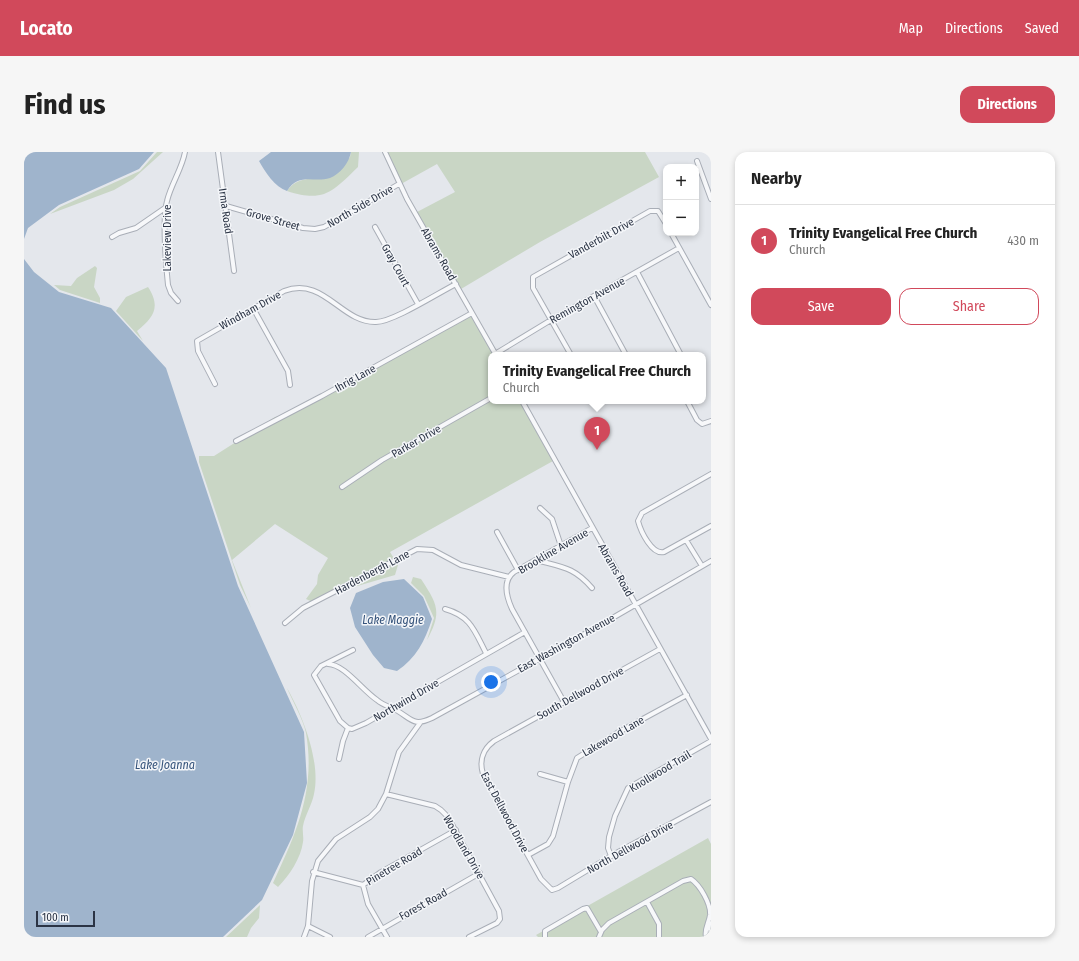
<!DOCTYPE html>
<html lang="en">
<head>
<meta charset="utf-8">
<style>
  body { margin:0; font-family:"Fira Sans Condensed",sans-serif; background:#f6f6f6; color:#222 }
  .controls { position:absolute; right:12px; top:12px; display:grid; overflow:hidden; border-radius:8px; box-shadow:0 2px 6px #0003 }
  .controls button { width:36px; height:36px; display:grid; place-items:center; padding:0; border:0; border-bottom:1px solid #e0e0e0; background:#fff; color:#222; font:20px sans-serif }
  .scale { position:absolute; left:12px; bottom:10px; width:59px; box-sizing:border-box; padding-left:4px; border:2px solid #2b3445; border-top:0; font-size:11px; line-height:14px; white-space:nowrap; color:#2b3445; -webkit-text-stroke:3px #f4f6f9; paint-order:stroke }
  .you { position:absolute; left:467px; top:530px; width:14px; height:14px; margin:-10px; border:3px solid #fff; border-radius:50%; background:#1a73e8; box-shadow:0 0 0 6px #1a73e833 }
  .badge { display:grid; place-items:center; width:26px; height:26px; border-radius:50%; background:#d1495b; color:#fff; font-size:13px; font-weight:700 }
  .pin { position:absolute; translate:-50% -33px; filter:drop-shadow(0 1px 2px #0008) }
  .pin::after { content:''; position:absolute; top:21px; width:14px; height:12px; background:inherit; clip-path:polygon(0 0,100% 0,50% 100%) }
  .popup { position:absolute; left:464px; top:200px; width:218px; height:52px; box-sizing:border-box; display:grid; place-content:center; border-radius:8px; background:#fff; filter:drop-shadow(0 1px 3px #0005); font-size:13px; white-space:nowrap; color:#767676 }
  .popup b { font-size:15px; color:#222 }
  .popup::after { content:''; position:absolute; left:50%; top:100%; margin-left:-8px; border:8px solid transparent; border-top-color:#fff }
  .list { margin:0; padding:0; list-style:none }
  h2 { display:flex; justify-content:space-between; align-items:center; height:52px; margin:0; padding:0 16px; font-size:17px }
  h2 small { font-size:13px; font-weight:400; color:#767676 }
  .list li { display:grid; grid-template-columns:26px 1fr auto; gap:12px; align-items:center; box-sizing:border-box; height:72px; padding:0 16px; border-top:1px solid #e0e0e0 }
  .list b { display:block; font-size:15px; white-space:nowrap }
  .list p { margin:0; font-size:13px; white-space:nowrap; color:#767676 }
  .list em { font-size:13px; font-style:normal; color:#767676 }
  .actions { display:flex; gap:8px; padding:12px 16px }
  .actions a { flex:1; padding:9px 0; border:1px solid #d1495b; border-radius:12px; text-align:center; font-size:14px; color:#d1495b }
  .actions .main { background:#d1495b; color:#fff }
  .map { position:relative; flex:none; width:687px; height:785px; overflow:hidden; border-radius:12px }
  header { display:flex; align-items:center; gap:24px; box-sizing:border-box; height:56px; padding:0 20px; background:#d1495b; color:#fff }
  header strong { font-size:19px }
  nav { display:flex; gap:22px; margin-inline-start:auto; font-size:14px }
  .intro { display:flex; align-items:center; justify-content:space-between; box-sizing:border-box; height:96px; padding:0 24px }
  h1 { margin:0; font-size:28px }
  .button { padding:10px 18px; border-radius:12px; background:#d1495b; color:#fff; font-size:14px; font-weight:700 }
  main { display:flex; gap:24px; padding:0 24px }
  aside { flex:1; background:#fff; border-radius:12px; box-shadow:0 2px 6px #0003 }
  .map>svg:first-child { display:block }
  .green { fill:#c9d6c5 }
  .water { fill:#9fb4cc }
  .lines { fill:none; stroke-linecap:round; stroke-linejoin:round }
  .minor-casing { stroke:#a9aeb7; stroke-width:6 }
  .minor { stroke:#f7f8fa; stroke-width:4 }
  .labels { text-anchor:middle; stroke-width:3; stroke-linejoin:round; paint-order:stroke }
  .street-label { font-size:11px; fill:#2b3445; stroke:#f4f6f9 }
  .water-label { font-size:12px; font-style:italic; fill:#34527a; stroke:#f4f6f9 }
</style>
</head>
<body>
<header>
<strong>Locato</strong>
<nav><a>Map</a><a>Directions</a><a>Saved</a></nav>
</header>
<div class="intro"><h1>Find us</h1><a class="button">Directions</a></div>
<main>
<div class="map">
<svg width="687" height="785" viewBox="0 0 687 785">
  <rect width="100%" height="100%" fill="#e4e7ec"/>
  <!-- green -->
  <path class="green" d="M133,0h6l-30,27 -19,11 -64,24 10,-7 80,-36z
    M327,0h8l-1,15c-26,25 -34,36 -71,24 10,-15 27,-12 43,-14l20,-20z
    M364,0h257l14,25 -119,65 -79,47 -44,-77 38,-20 -18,-28 -36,20z
    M71,114l2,2 -3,19 6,11v5l-40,-13 -6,-5 17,1 6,-8z
    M124,135c13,20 6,30 -11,44l6,10 -27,-30 10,-14z
    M446,161l24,42h-3v46h29l33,60 -163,91 8,13 -3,10 -41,12h-11l-26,17 -11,-5 11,-15 1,-9 10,-17 -53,-34 -43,36 19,48 -11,-23 -41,-123v-6h15l61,-39 26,-7z
    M389,425l8,2c17,26 21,33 6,61l7,-22 -10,-22 -13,-13z
    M263,536c16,28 34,74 27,106 -2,11 -9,21 -11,32 -1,5 1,11 0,16 -2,16 -14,34 -25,45l-5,-4c23,-49 43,-93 33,-150 -3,-14 -13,-31 -19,-45z
    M684,686l3,6v93h-173l-2,-2z
    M236,753l-1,13 -8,10 -4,9h-21z"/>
  <!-- water -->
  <path class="water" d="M0,0h130l-15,17 -80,36 -31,23 -4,11z
    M247,0h80c-2,11 -11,22 -21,26 -17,5 -31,-6 -43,13 -12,-4 -22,-19 -28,-30z
    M0,107l10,13 25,20 52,16 55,60 72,218 66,146 3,51 -14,52 -31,65 -39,37h-199z
    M380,427l19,18 9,22c-7,22 -16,39 -35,52l-13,-3 -11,-13 -18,-28 -5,-19 6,-15 27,-11z"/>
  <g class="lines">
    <defs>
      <path id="minor" d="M194,0l16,119
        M361,0l22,47 89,156
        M673,9l14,38
        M202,54l77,22 12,1 9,-2 75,-43
        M351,75l43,77
        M647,81l40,72
        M88,85l7,-4 17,-5 29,-20
        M613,120l44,83
        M570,144l32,59
        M154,149l-7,-8 -3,-8c-2,-19 -6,-67 -1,-84 4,-17 15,-32 18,-49
        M229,156l35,63 2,14
        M471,202l56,-34 128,-72
        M547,203l-38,-67v-11l117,-66h8l8,13
        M191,232l-17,-33 -1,-10 87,-50c40,-15 57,32 92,31 17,0 62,-29 80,-38
        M498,249l189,338
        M663,249l10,19 5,4 9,-3
        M212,289l86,-45 150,-83
        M687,322l-69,39 -4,8c3,11 14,34 26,31l47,-26
        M318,335l40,-27 109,-62
        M516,356l12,11 9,27
        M473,380l21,38
        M662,388l16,26
        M512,408c26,7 38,7 56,28
        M421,457c26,7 30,23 41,44
        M261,471l18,-15 114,-59 16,1 28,15 48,12
        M636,497l-166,92c-11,8 -15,20 -11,33l58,105 11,11 6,-2 53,-32 100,-54
        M304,512c16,0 35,27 49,36 6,5 13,7 19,10 16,9 17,17 36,8l158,-87 121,-70
        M540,550l-52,-93c-5,-11 -10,-28 2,-37l78,-44
        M324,576l4,1 14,-6 159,-91
        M324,576l-8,-7 -26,-46 7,-9 32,-16
        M315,607l4,-18 5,-13
        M516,622l28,8
        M362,642l49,12 6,4 7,7 51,94 1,8 -3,4 -28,14
        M504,703l20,-11 5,-8 15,-54 9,-24 40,-25 70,-38
        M587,704l-3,-8 1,-11 6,-21 13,-28 83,-47
        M289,720l50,13
        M623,750l12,22v13
        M685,770l2,13
        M284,774l22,11
        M280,785l4,-11 4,-45 6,-20 18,-22 34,-22 8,-8 8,-15 13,-42 21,-29
        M344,785l112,-64
        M363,785l-19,-33 -5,-19 18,-13 75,-42
        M521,785v-6l38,-22 4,-1 14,24
        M575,785l3,-7 7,-7 74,-42 8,-2c9,6 20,25 19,36 -1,8 -6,14 -4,22"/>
    </defs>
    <!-- minor casing -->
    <use href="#minor" class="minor-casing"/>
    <!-- minor -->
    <use href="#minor" class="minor"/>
  </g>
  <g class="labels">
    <!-- street labels -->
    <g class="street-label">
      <text transform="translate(336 54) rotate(-30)" y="4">North Side Drive</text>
      <text transform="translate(202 59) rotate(82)" y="4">Irma Road</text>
      <text transform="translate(249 67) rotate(16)" y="4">Grove Street</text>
      <text transform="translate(143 86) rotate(-90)" y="4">Lakeview Drive</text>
      <text transform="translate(577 86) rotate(-29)" y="4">Vanderbilt Drive</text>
      <text transform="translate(415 102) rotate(60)" y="4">Abrams Road</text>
      <text transform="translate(372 113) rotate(61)" y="4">Gray Court</text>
      <text transform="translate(563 148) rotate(-29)" y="4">Remington Avenue</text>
      <text transform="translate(226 158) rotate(-29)" y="4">Windham Drive</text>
      <text transform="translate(331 226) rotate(-29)" y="4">Ihrig Lane</text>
      <text transform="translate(392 289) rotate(-30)" y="4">Parker Drive</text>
      <text transform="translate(529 399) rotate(-30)" y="4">Brookline Avenue</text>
      <text transform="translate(592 418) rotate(60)" y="4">Abrams Road</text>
      <text transform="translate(348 420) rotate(-28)" y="4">Hardenbergh Lane</text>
      <text transform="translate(542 491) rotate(-29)" y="4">East Washington Avenue</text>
      <text transform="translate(556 541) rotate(-29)" y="4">South Dellwood Drive</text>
      <text transform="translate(382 548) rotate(-30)" y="4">Northwind Drive</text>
      <text transform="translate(589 584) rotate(-30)" y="4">Lakewood Lane</text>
      <text transform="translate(636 619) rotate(-31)" y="4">Knollwood Trail</text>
      <text transform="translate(481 660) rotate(62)" y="4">East Dellwood Drive</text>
      <text transform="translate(440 695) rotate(60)" y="4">Woodland Drive</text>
      <text transform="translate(606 695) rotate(-29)" y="4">North Dellwood Drive</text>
      <text transform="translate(370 714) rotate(-31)" y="4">Pinetree Road</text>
      <text transform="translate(399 752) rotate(-29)" y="4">Forest Road</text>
    </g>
    <!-- water labels -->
    <g class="water-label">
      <text x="369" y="472">Lake Maggie</text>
      <text x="141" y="617">Lake Joanna</text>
    </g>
  </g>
</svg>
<div class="controls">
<button>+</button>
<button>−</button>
</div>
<div class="scale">100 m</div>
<div class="you"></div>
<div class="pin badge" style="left:573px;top:298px">1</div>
<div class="popup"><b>Trinity Evangelical Free Church</b>Church</div>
</div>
<aside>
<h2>Nearby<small></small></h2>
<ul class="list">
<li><span class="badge">1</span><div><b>Trinity Evangelical Free Church</b><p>Church</p></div><em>430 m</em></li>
</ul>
<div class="actions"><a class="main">Save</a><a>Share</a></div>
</aside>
</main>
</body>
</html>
